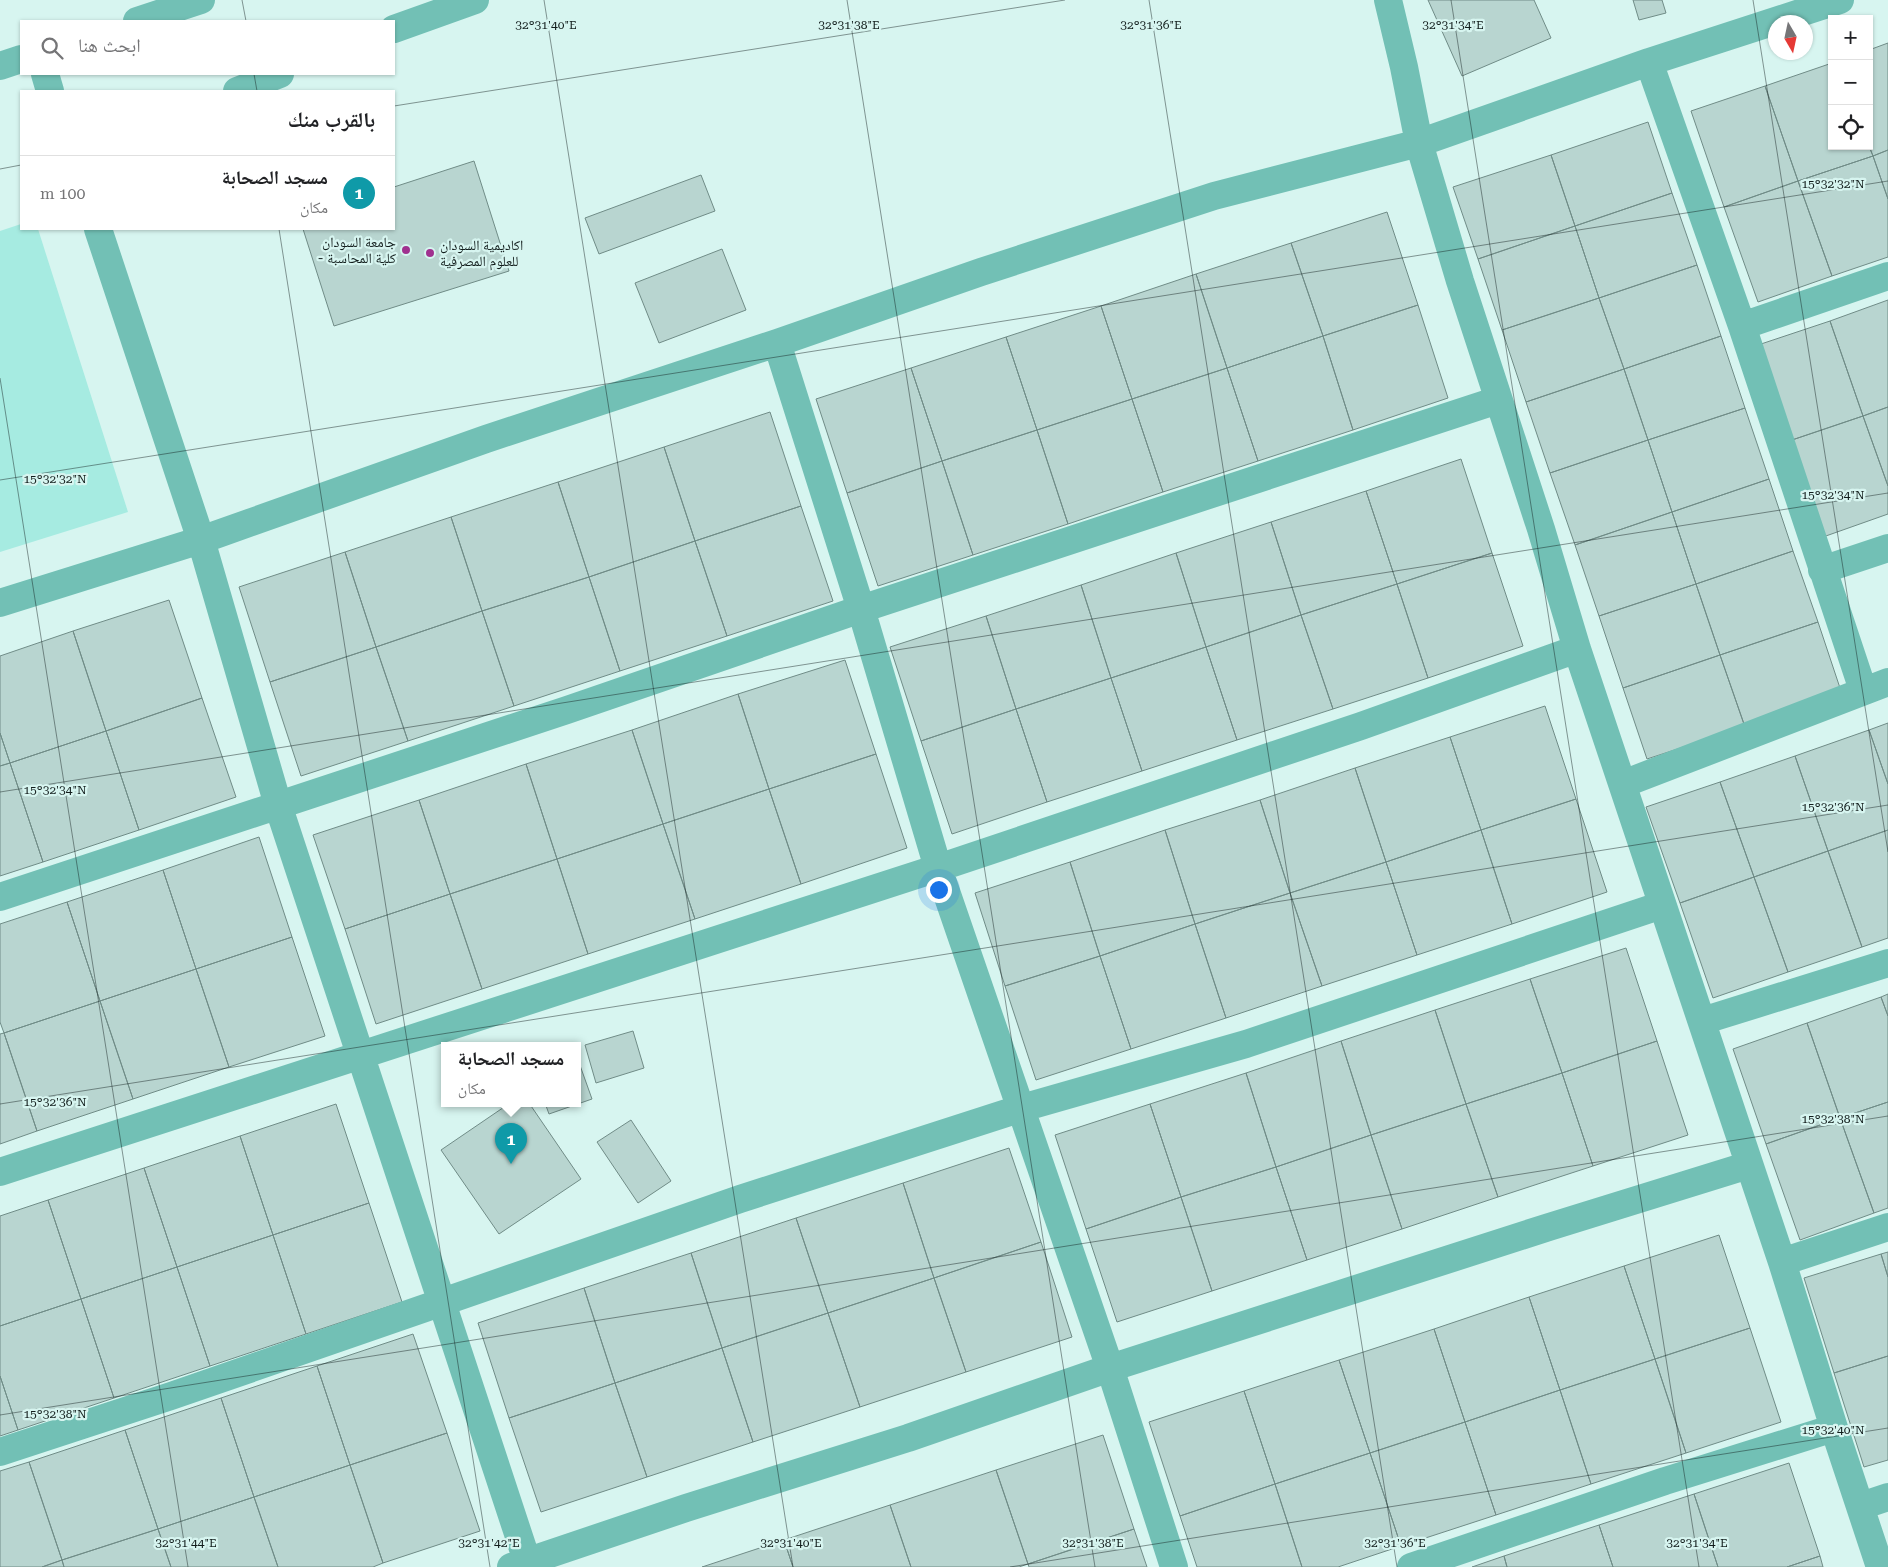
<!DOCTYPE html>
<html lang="ar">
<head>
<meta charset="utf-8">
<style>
  body { margin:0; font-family:"Roboto Serif","Noto Naskh Arabic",serif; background:#f6f6f6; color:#202124; direction:rtl }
  .controls { position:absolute; right:15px; top:15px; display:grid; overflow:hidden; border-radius:0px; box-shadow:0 1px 4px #0004 }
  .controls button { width:45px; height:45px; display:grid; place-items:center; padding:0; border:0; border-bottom:1px solid #e0e0e0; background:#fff; color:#202124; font:25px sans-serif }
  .compass { position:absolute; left:1768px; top:15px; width:45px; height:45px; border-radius:50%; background:#fff; box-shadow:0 1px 4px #0004; rotate:171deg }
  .you { position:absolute; left:938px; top:889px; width:18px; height:18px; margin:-12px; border:4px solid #fff; border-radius:50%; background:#1a73e8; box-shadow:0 0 0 8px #1a73e833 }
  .badge { display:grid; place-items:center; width:32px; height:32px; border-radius:50%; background:#1a73e8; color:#fff; font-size:16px; font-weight:700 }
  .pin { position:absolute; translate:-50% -41px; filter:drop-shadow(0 1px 2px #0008) }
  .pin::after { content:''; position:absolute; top:26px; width:18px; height:15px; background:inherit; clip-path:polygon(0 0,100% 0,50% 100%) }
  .popup { position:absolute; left:441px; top:1042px; width:140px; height:65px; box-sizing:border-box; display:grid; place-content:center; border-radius:0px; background:#fff; filter:drop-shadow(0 1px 4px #0005); font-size:16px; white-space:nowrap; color:#757577 }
  .popup b { font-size:19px; color:#202124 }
  .popup::after { content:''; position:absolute; left:50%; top:100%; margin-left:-10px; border:10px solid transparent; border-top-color:#fff }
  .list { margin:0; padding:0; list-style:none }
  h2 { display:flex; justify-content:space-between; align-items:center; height:65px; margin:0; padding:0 20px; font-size:21px }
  h2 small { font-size:16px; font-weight:400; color:#757577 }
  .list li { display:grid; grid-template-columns:32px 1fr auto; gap:15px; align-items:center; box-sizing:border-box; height:75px; padding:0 20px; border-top:1px solid #e0e0e0 }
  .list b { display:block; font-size:19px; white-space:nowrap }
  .list p { margin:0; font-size:16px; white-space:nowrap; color:#757577 }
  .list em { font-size:16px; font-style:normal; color:#757577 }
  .icon { flex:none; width:28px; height:28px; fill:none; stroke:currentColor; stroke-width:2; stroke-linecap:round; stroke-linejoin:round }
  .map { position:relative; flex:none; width:1888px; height:1567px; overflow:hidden; direction:ltr }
  .search { position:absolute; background:#fff; box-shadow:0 1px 4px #0004; left:20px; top:20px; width:375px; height:55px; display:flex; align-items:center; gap:12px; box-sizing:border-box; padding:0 18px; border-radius:0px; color:#757577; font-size:19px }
  .panel { position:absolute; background:#fff; box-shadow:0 1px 4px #0004; left:20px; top:90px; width:375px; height:140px; border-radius:0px; direction:rtl }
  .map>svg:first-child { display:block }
  .grass { fill:#a6ebe1 }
  .building { fill:#b8d5d0; stroke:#708c87 }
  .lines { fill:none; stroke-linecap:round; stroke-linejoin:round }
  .minor { stroke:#72c0b5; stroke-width:28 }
  .ticks { fill:none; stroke:#121d1c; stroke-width:1; stroke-opacity:0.45 }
  .poi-dot { fill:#a0318f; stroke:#d7f5f0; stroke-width:2 }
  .labels { text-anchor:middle; stroke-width:4.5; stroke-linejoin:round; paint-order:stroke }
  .poi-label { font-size:14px; fill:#121d1c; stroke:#d7f5f0; text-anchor:end }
  .ticks-label { font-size:12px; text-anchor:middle; fill:#121d1c; stroke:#d7f5f0; stroke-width:4.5; stroke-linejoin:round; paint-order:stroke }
</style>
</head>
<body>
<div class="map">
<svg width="1888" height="1567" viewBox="0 0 1888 1567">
  <rect width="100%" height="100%" fill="#d7f5f0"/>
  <!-- grass -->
  <path class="grass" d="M21,224v5h17l90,283 -128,40v-321z"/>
  <!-- building -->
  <path class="building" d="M1428,0h106l17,38 -89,38z
    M1633,0h29l4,13 -27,7z
    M1888,43v107l-15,6 -4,-10v-96z
    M1832,63v83h37l4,10 -75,25 -33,-95z
    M1765,86l33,95 -74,26 -33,-96z
    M1648,122l24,71 -97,33 -24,-71z
    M1888,150v49l-15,-43z
    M1551,155l24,71 -97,33 -25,-72z
    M1873,156l15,43v58l-56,19 -34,-95z
    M474,161l35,110 -175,55 -31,-97h91v-42z
    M701,175l14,36 -116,43 -14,-36z
    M1798,181l34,95 -74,26 -34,-95z
    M1672,193l25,72 -98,33 -24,-72z
    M1387,212l31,93 -95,31 -32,-93z
    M1575,226l24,72 -97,32 -24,-71z
    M1291,243l32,93 -96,32 -31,-94z
    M722,249l24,61 -87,33 -24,-60z
    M1697,265l24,71 -97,33 -25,-71z
    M1196,274l31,94 -95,31 -31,-93z
    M1599,298l25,71 -98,33 -24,-72z
    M1888,300v107l-25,9 -33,-95z
    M1418,305l30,93 -95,32 -30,-94z
    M1101,306l31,93 -95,31 -31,-93z
    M1830,321l33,95 -74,25 -34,-95z
    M1323,336l30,94 -95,31 -31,-93z
    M1721,336l24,72 -97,32 -24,-71z
    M1006,337l31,93 -95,31 -31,-93z
    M911,368l31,93 -95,32 -31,-94z
    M1227,368l31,93 -95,31 -31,-93z
    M1624,369l24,71 -98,33 -24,-71z
    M1132,399l31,93 -95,32 -31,-94z
    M1888,407v79l-25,-70z
    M1745,408l24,71 -97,33 -24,-72z
    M770,412l31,94 -106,35 -31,-94z
    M1863,416l25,70v28l-65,23 -34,-96z
    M1037,430l31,94 -95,31 -31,-94z
    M1648,440l24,72 -97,33 -25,-72z
    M664,447l31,94 -106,36 -31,-95z
    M1461,459l31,94 -95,31 -31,-93z
    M942,461l31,94 -95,31 -31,-93z
    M1769,479l24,72 -97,33 -24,-72z
    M558,482l31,95 -107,34 -31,-94z
    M1366,491l31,93 -96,31 -30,-93z
    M801,506l32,95 -106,35 -32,-95z
    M1672,512l24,72 -97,32 -24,-71z
    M451,517l31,94 -106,36 -31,-95z
    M1271,522l30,93 -95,32 -30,-94z
    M695,541l32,95 -107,35 -31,-94z
    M1793,551l25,71 -98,33 -24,-71z
    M345,552l31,95 -106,35 -31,-95z
    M1176,553l30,94 -95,31 -30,-93z
    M1492,553l31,93 -95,32 -31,-94z
    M589,577l31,94 -106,35 -32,-95z
    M1397,584l31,94 -95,31 -32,-94z
    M1696,584l24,71 -97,33 -24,-72z
    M1081,585l30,93 -95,31 -30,-93z
    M169,600l33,98 -96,33 -33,-100z
    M482,611l32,95 -106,35 -32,-94z
    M1301,615l32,94 -96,31 -31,-93z
    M986,616l30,93 -95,32 -31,-94z
    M1818,622l24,72 -97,33 -25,-72z
    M73,631l33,100 -96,32 -10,-30v-77z
    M376,647l32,94 -107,35 -31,-94z
    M1206,647l31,93 -95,31 -31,-93z
    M1720,655l25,72 -98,32 -24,-71z
    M845,660l31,94 -107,35 -31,-95z
    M1111,678l31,93 -95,31 -31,-93z
    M738,694l31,95 -106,35 -31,-94z
    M202,698l34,99 -97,33 -33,-99z
    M1545,706l31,93 -95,31 -31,-93z
    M1016,709l31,93 -95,32 -31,-93z
    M1888,723v61l-19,-54z
    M632,730l31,94 -106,35 -31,-95z
    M1869,730l19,54v46l-60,21 -33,-95z
    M106,731l33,99 -96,32 -33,-99z
    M0,733l10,30 -10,3z
    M1450,737l31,93 -95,32 -31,-94z
    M876,754l31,94 -106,36 -32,-95z
    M1795,756l33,95 -74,26 -34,-95z
    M10,763l33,99 -43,14v-110z
    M526,764l31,95 -107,35 -31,-94z
    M1355,768l31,94 -96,31 -30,-93z
    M1720,782l34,95 -74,26 -34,-96z
    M769,789l32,95 -106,35 -32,-95z
    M1576,799l31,93 -95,32 -31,-94z
    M419,800l31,94 -105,35 -32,-94z
    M1260,800l30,93 -95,31 -30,-94z
    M663,824l32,95 -107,35 -31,-95z
    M1165,830l30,94 -95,32 -30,-94z
    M1481,830l31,94 -95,31 -31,-93z
    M1888,830v108l-26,9 -34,-96z
    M259,837l33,100 -96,32 -33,-99z
    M1828,851l34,96 -74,25 -34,-95z
    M557,859l31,95 -106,35 -32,-95z
    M1070,862l30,94 -95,30 -30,-93z
    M1386,862l31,93 -95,31 -32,-93z
    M163,870l33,99 -96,32 -33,-99z
    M1754,877l34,95 -75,26 -33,-95z
    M1290,893l32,93 -96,32 -31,-94z
    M450,894l32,95 -106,35 -31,-95z
    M67,902l33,99 -96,32 -4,-11v-98z
    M1195,924l31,94 -95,31 -31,-93z
    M292,937l33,99 -96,31 -33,-98z
    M1626,948l31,93 -95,32 -32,-94z
    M1100,956l31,93 -95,31 -31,-94z
    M196,969l33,98 -96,32 -33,-98z
    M1530,979l32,94 -96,31 -31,-94z
    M1888,994v22l-7,-19z
    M1881,997l7,19v86l-48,16 -33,-95z
    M100,1001l33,98 -96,32 -33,-98z
    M1435,1010l31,94 -95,31 -30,-94z
    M1807,1023l33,95 -74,26 -33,-95z
    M633,1031l11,37 -48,15 -11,-38z
    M4,1033l33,98 -37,13v-110z
    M1341,1041l30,94 -95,32 -30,-94z
    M1657,1041l31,94 -95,31 -31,-93z
    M577,1057l15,42 -43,15 -4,-11h32z
    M1246,1073l30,94 -95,30 -31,-93z
    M1562,1073l31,93 -95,31 -32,-93z
    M1888,1102v106l-14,5 -34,-95z
    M510,1103h19l52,76 -82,55 -58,-84z
    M336,1104l33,99 -96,32 -33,-99z
    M1150,1104l31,93 -95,32 -31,-94z
    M1466,1104l32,93 -96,32 -31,-94z
    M1840,1118l34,95 -74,27 -34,-96z
    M631,1120l40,61 -33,22 -41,-61z
    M1371,1135l31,94 -95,31 -31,-93z
    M240,1136l33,99 -96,32 -33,-99z
    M1009,1148l32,94 -107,36 -31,-95z
    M1276,1167l31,93 -95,31 -31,-94z
    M144,1168l33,99 -96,32 -33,-99z
    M903,1183l31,95 -106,35 -32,-95z
    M1181,1197l31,94 -95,31 -31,-93z
    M48,1200l33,99 -81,27v-110z
    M369,1203l33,99 -96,32 -33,-99z
    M796,1218l32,95 -106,35 -31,-95z
    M273,1235l33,99 -96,32 -33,-99z
    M1719,1235l31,93 -95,31 -31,-93z
    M1041,1242l31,95 -106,35 -32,-94z
    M1888,1252v25l-7,-23z
    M691,1253l31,95 -107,35 -31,-95z
    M1881,1254l7,23v79l-54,17 -30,-95z
    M1624,1266l31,93 -95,31 -31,-93z
    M177,1267l33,99 -96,32 -33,-99z
    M934,1278l32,94 -106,35 -32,-94z
    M584,1288l31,95 -106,35 -31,-95z
    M1529,1297l31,93 -95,32 -31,-93z
    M81,1299l33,99 -96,32 -18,-54v-50z
    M828,1313l32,94 -107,35 -31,-94z
    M1750,1328l31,94 -95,31 -31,-94z
    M1434,1329l31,93 -95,31 -31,-93z
    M413,1334l34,99 -97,32 -33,-99z
    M722,1348l31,94 -106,35 -32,-94z
    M1888,1356v104l-24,7 -30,-94z
    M1655,1359l31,94 -95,31 -31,-94z
    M1339,1360l31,93 -95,31 -31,-93z
    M317,1366l33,99 -96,32 -33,-99z
    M0,1376l18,54 -18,6z
    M615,1383l32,94 -106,35 -32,-94z
    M1560,1390l31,94 -95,31 -31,-93z
    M1244,1391l31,93 -95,32 -31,-94z
    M221,1398l33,99 -96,32 -33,-99z
    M1465,1422l31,93 -95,31 -31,-93z
    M125,1430l33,99 -96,31 -33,-98z
    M447,1433l33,98 -97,32 -33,-98z
    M1103,1435l31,94 -106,35 -32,-94z
    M1370,1453l31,93 -63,21h-36l-27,-83z
    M29,1462l33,98 -20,7h-42v-96z
    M1789,1463l31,93 -33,11h-69l-24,-73z
    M350,1465l33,98 -10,4h-95l-24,-70z
    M996,1470l32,94 -9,3h-108l-21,-62z
    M1275,1484l27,83h-105l-17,-51z
    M1694,1494l24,73h-105l-14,-42z
    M254,1497l24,70h-107l-13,-38z
    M890,1505l21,62h-118l-9,-27z
    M1599,1525l14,42h-106l-3,-11z
    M158,1529l13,38h-107l-2,-7z
    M1134,1529l13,38h-118l-1,-3z
    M784,1540l9,27h-91z
    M1504,1556l3,11h-35z
    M1820,1556l3,11h-36z
    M62,1560l2,7h-22z"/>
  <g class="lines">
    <!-- minor -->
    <path class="minor" d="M1388,0l16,67 15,76 41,138 81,248 36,120 205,613 52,166 46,139
      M137,21l64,-21
      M394,29l81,-29
      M1649,62l93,264 121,364
      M0,66l21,-7
      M45,74l5,17
      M237,91l43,-17
      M98,229l103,311 77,265 251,762
      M1742,326l146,-50
      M777,343l84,266 77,259 172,500 64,199
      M1822,570l66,-22
      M0,603l201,-63 285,-101 291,-96 204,-71 233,-76 205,-53 230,-81 191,-62
      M1623,784l265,-102
      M0,897l567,-187 294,-101 637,-209
      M1702,1021l186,-58
      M0,1172l938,-304 423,-142 216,-77
      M1782,1262l106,-35
      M0,1452l171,-56 569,-197 282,-91 224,-64 416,-139
      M1861,1506l27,-9
      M511,1567l175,-59 222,-70 202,-70 439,-141 200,-62
      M1411,1567l254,-86 169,-53"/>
  </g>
  <!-- ticks -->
  <path class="ticks" d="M242,0l4,21M544,0l249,1567M847,0l248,1567M1149,0l248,1567M1451,0l248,1567M1753,0l135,852M254,74l3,17M394,106l671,-106M0,169l21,-4M279,229l211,1338M0,378l188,1189M0,480l1888,-299M0,792l1888,-299M0,1104l1888,-299M0,1415l1888,-299M1010,1567l878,-139"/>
  <!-- markers -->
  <g class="poi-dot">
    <circle cx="406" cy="250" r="5"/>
    <circle cx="430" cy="253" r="5"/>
  </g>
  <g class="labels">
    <!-- poi labels -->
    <g class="poi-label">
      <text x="396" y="247">جامعة السودان<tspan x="396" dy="16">- كلية المحاسبة</tspan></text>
      <text x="440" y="250" text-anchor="start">اكاديمية السودان<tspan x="440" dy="16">للعلوم المصرفية</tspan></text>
    </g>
  </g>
  <g class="ticks-label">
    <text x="546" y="29">32°31'40"E</text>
    <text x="849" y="29">32°31'38"E</text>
    <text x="1151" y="29">32°31'36"E</text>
    <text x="1453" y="29">32°31'34"E</text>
    <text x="1833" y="188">15°32'32"N</text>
    <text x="55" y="483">15°32'32"N</text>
    <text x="1833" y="499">15°32'34"N</text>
    <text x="55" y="794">15°32'34"N</text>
    <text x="1833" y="811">15°32'36"N</text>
    <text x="55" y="1106">15°32'36"N</text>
    <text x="1833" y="1123">15°32'38"N</text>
    <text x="55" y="1418">15°32'38"N</text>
    <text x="1833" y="1434">15°32'40"N</text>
    <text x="186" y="1547">32°31'44"E</text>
    <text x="489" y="1547">32°31'42"E</text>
    <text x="791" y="1547">32°31'40"E</text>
    <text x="1093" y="1547">32°31'38"E</text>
    <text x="1395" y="1547">32°31'36"E</text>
    <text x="1697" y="1547">32°31'34"E</text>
  </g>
</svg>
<div class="controls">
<button>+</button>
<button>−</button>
<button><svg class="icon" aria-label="locate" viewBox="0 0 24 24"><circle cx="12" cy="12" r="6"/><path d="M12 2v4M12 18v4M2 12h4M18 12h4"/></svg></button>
</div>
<svg class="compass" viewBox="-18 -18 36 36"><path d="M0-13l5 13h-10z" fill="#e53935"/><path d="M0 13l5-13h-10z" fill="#757577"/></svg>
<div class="you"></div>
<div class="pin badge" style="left:511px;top:1164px;background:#0f9aa8">1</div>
<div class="popup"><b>مسجد الصحابة</b>مكان</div>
<div class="search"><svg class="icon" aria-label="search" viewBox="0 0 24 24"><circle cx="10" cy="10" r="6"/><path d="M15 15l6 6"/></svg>ابحث هنا</div>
<section class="panel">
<h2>بالقرب منك<small></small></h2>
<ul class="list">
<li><span class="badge" style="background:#0f9aa8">1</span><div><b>مسجد الصحابة</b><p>مكان</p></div><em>100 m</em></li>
</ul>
</section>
</div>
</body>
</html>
